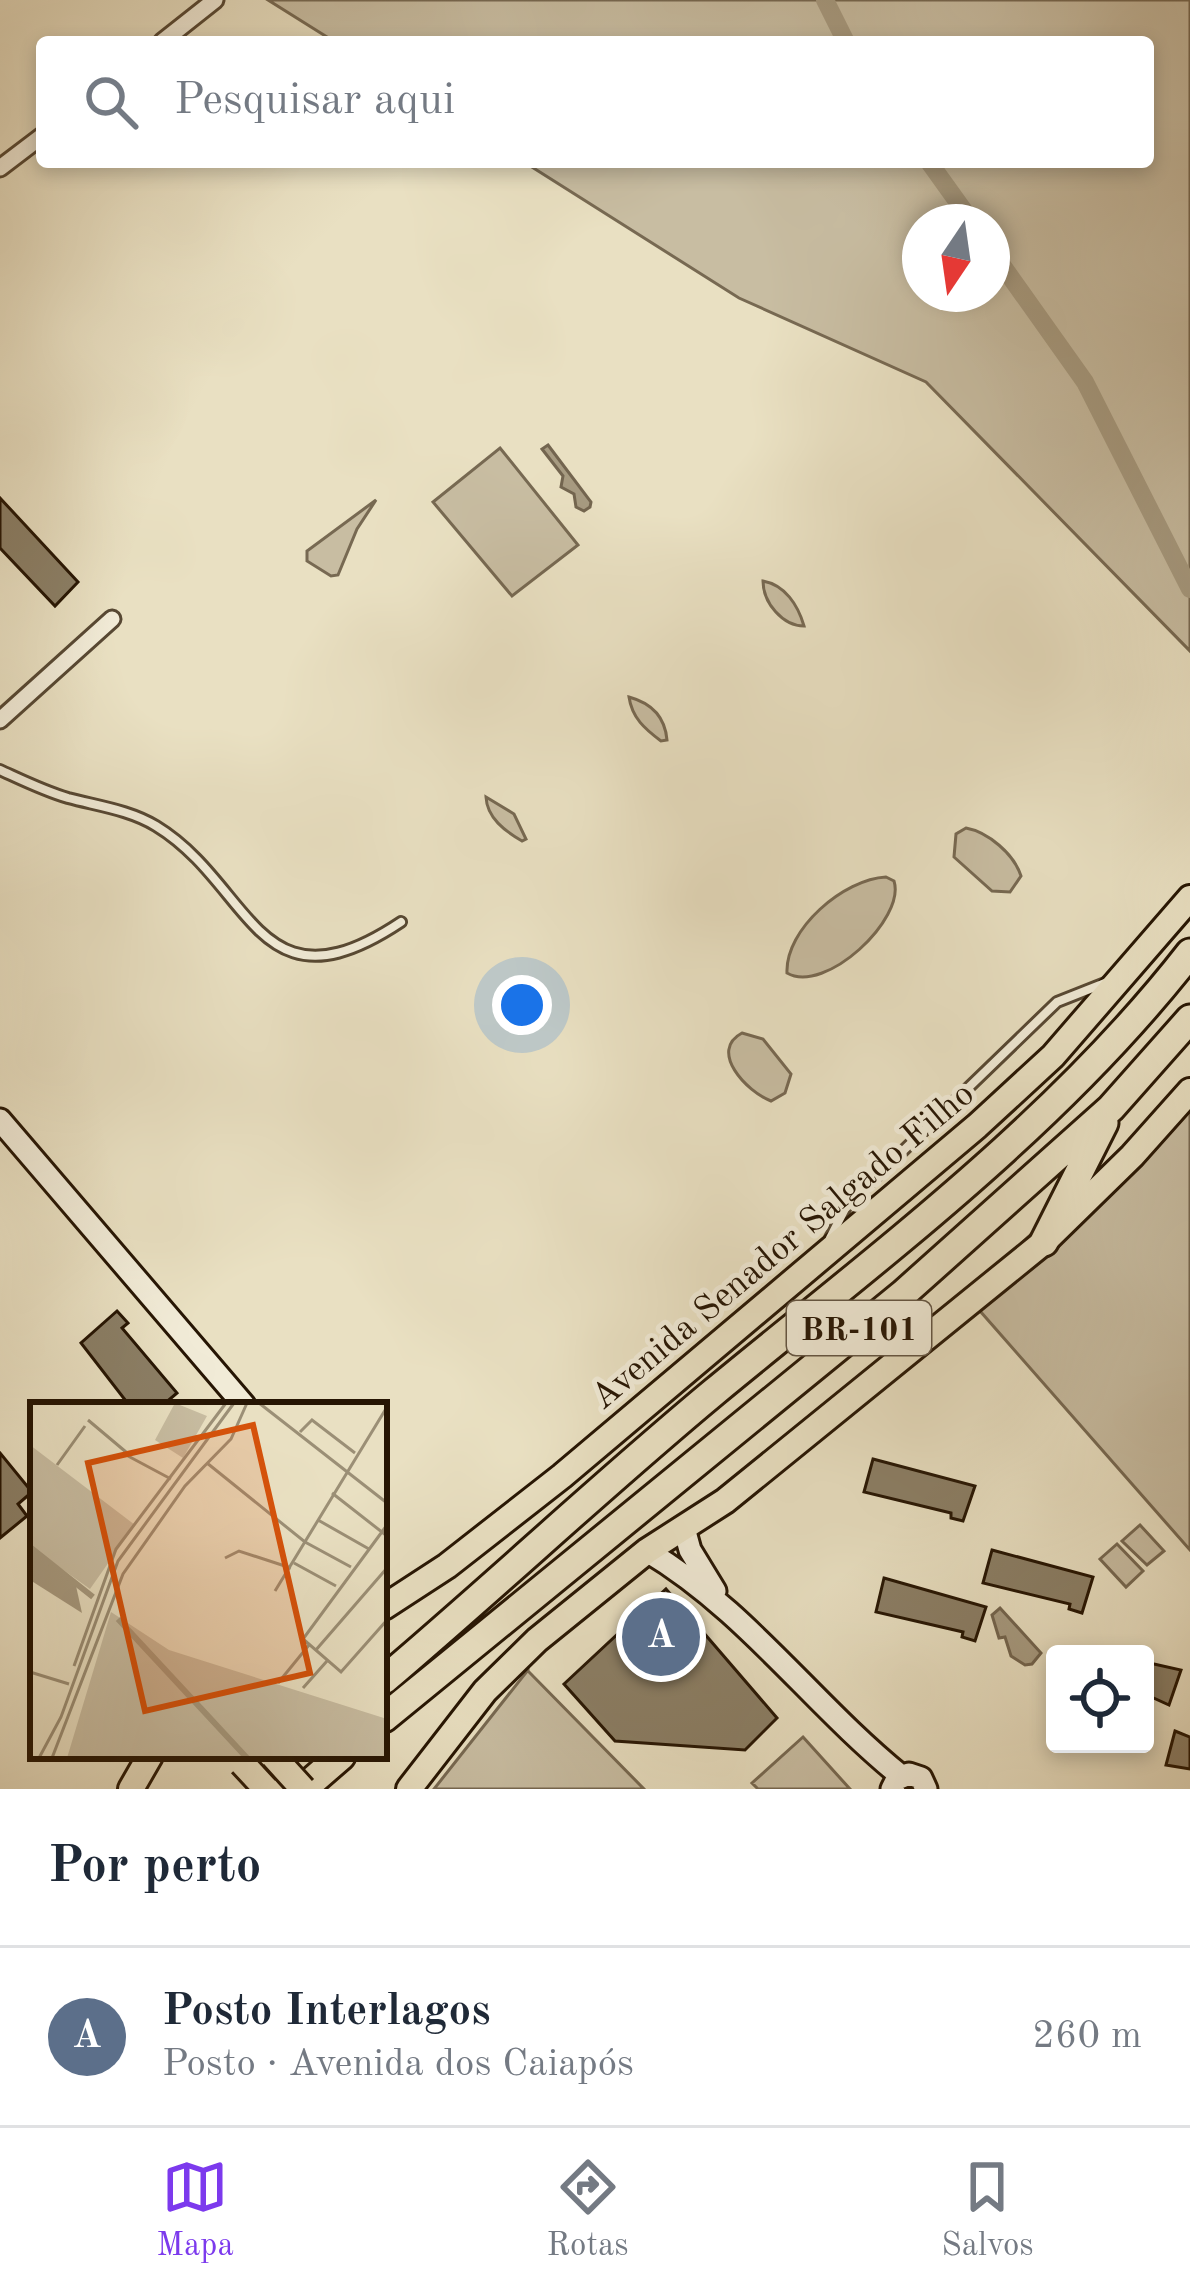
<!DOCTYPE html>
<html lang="pt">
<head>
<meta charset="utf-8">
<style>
  body { margin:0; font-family:"Old Standard TT",serif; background:#f2f2f3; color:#1f2937 }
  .controls { position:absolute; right:36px; bottom:36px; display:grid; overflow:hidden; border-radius:12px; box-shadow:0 6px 18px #0003 }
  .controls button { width:108px; height:108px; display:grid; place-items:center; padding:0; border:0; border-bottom:3px solid #e0e1e3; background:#fff; color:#1f2937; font:60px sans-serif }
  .compass { position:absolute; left:902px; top:204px; width:108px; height:108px; border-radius:50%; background:#fff; box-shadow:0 6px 18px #0003; rotate:193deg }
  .you { position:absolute; left:522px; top:1005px; width:42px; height:42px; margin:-30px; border:9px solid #fff; border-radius:50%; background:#1a73e8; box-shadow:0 0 0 18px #1a73e833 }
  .badge { display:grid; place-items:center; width:78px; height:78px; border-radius:50%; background:#7c3aed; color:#fff; font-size:39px; font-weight:700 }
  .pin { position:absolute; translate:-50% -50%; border:6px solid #fff; box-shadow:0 3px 12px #0006 }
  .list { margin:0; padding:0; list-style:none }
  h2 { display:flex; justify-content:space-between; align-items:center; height:156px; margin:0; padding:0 48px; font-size:51px }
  h2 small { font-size:39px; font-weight:400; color:#747a83 }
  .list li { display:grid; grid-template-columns:78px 1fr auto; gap:36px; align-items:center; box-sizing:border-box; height:180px; padding:0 48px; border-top:3px solid #e0e1e3 }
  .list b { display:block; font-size:45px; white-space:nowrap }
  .list p { margin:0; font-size:39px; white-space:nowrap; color:#747a83 }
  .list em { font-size:39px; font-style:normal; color:#747a83 }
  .icon { flex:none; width:66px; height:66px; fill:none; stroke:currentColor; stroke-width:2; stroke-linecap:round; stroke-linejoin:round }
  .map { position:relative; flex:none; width:1190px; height:1789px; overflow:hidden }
  .search { position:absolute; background:#fff; box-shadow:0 6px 18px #0003; left:36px; right:36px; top:36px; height:132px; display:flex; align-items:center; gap:30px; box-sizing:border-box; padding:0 42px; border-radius:12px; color:#747a83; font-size:45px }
  .sheet { height:336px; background:#fff }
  nav { display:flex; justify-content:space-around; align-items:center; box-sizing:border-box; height:168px; border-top:3px solid #e0e1e3; background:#fff; font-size:33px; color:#747a83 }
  nav a { display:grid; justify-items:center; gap:6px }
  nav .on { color:#7c3aed }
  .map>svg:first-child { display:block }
  .green { fill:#c8bda2; stroke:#776952; stroke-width:3; fill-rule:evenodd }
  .water { fill:#a79b81; stroke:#73654f; stroke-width:3 }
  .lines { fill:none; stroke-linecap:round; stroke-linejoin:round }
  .canal { stroke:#a79b81; stroke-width:18 }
  .building { fill:#8b7f66; stroke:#261503; stroke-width:3 }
  .lane-casing { stroke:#574833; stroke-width:14 }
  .street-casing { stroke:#574833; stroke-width:21 }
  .secondary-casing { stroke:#261503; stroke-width:27 }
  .primary-casing { stroke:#261503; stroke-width:30 }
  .highway-casing { stroke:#261503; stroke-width:33 }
  .lane { stroke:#f1ebd7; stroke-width:8 }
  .street { stroke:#f1ebd7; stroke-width:15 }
  .secondary { stroke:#f1ebd7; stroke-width:21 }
  .primary { stroke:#e9e0c2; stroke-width:24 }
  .highway { stroke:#e9e0c2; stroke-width:27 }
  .primary-bridge-casing { stroke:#261503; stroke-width:30; stroke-linecap:butt }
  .primary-bridge { stroke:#e9e0c2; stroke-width:24 }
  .labels { text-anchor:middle; stroke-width:10; stroke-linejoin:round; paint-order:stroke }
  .shield { fill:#f1ebd7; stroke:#635543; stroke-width:3 }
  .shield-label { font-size:33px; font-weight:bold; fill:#261503 }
  .street-label { font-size:36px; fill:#261503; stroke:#f1ebd7 }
  .inset-river { fill:none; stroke:#a79b81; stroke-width:6 }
  .inset-road { fill:none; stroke:#9b8f76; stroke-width:3 }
  .view { fill:#d5520b; fill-opacity:0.15; stroke:#d5520b; stroke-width:6 }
  .inset-edge { fill:none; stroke:#261503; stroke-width:6 }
</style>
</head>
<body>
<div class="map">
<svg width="1190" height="1789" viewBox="0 0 1190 1789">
  <rect width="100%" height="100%" fill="#e9e0c2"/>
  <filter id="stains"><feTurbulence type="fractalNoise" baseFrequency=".00167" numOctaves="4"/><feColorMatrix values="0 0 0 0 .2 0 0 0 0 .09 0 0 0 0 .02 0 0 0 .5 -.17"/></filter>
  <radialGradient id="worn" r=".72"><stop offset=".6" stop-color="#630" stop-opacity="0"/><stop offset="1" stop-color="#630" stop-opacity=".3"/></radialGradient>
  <!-- green -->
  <path class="green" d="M268,0h922v651l-264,-269 -187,-84 -215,-136h624v-120h-813zM920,222h72v72h-72z
    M500,448l78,97 -66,51 -79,-94z
    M376,500l-19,29 -19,46 -7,1 -24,-15v-10z
    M763,581c22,4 35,24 41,45 -21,0 -41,-23 -41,-45z
    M629,697c22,6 36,19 38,43l-6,1c-16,-12 -29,-23 -32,-44z
    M486,797l28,17 12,25 -4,2c-17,-10 -35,-23 -36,-44z
    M966,828c22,4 48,26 55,48l-11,16 -18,-1 -38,-34 2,-23z
    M886,877l8,4c12,38 -69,114 -107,92 -2,-44 57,-94 99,-96z
    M742,1033l21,6 28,35 -6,19 -14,8c-24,-9 -63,-50 -29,-68z
    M1190,1086v464l-224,-255z
    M1140,1525l24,26 -17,14 -25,-24z
    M1117,1544l26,27 -17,16 -26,-28z
    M528,1670v1l116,118h-210z
    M803,1737l47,52h-92l-6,-6z"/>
  <!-- water -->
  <path class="water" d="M548,445l43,57 -1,5 -6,4 -8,-4 -2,-13 -13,-7 2,-11 -21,-27z
    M1000,1608l41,45 -9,11 -7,1 -14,-9 -6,-19 -6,1 -7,-23z"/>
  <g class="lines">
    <!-- canal -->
    <path class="canal" d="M825,0l21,42
      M929,162l43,60
      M992,251l93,131 105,207"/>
  </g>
  <!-- building -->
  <path class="building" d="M0,498l78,84 -23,24 -55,-58z
    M117,1311l11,12 -6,5 55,65 -14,12h-34l-48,-62z
    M0,1453l32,39 -14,12 9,12 -27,22z
    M873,1459l102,27 -12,35 -12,-3v-5l-87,-21z
    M992,1550l101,27 -11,36 -13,-4 1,-5 -87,-21z
    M884,1578l102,29 -11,34 -13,-4 1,-5 -87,-20z
    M666,1589l111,129 -32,32 -130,-9 -51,-57z
    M1145,1662l36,8 -12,35 -24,-11z
    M1175,1731l15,6v32l-24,-4z"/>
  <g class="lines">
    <defs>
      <path id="lane" d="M0,770c22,10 44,21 68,28 30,8 62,12 88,28 97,59 101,192 245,96
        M830,1238l17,-33 210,-203 48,-19"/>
      <path id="street" d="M162,42l53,-42
        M0,168l42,-32
        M0,720l112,-101"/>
      <path id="secondary" d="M0,1120l244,285
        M684,1528l6,22 25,41
        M647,1551c99,59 165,153 254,225
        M892,1789l5,-10 12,-5 12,4 5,11"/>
      <path id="primary" d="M384,1607l63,-41 115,-90 415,-350 76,-70 137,-158
        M131,1789l19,-33
        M409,1789l76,-98 52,-51 110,-89 78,-50 319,-259 88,-86 58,-65"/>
      <path id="highway" d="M1044,1242l60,-119
        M384,1680c111,-94 218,-195 330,-288 166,-137 343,-268 476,-439
        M384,1718l519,-424 208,-186 79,-89
        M303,1789l38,-33"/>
    </defs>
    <!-- lane casing -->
    <use href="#lane" class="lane-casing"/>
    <!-- street casing -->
    <use href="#street" class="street-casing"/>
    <!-- secondary casing -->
    <use href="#secondary" class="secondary-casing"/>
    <!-- primary casing -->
    <use href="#primary" class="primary-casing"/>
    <!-- highway casing -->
    <use href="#highway" class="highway-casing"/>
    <!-- lane -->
    <use href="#lane" class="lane"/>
    <!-- street -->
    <use href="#street" class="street"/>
    <!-- secondary -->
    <use href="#secondary" class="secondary"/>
    <!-- primary -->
    <use href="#primary" class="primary"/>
    <!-- highway -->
    <use href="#highway" class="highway"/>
    <defs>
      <path id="primary-bridge" d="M273,1756l30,33
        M242,1763l24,26"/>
    </defs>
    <!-- primary-bridge casing -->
    <use href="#primary-bridge" class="primary-bridge-casing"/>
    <!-- primary-bridge -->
    <use href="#primary-bridge" class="primary-bridge"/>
  </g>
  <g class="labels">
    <!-- shield labels -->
    <rect class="shield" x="787" y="1301" width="144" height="54" rx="9"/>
    <g class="shield-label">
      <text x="859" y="1340">BR-101</text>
    </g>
    <!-- street labels -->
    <g class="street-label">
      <text transform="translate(781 1244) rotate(-40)" y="13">Avenida Senador Salgado Filho</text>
    </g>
  </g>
  <!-- overview -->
  <g transform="translate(30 1402)">
    <rect width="357" height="357" fill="#e9e0c2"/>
    <path d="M145,1l32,13 -24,42 -28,-18zM0,43l105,80 -45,64 -60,-43zM81,210l58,38 218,69v39h-320z" fill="#c8bda2"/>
    <path d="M0,148l46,36 6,27 -52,-33z" fill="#a79b81"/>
    <path class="inset-river" d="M0,145l63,50M88,217l129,139"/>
    <path class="inset-road" d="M229,1l128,100M58,18l38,32M270,30l12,-12 43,33M98,54l43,23M177,61l98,79 46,25M27,63l28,-39M302,91l55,43M288,118l51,29M357,123l-84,114 38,33 46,-52M195,156l14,-7 52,17M264,161l42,23M245,189l112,-184M285,249l72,-83M44,264l42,-117 110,-146M0,270l39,12M248,281l31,-38M273,286l24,-27M9,356l22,-41 57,-156 116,-158M22,356l71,-184 62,-88 46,-47 16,-36"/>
    <path class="view" d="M223,23l57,248 -165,38 -57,-248z"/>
    <rect width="357" height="357" class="inset-edge"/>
  </g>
  <rect width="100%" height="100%" filter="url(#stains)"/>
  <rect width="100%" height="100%" fill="url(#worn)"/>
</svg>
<div class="controls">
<button><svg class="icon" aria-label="locate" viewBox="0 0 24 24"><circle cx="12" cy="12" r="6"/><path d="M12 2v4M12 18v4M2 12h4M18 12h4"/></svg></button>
</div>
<svg class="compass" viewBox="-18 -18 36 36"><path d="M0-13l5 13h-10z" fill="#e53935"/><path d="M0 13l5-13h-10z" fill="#747a83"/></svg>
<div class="you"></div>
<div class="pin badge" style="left:661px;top:1637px;background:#5c6f8a">A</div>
<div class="search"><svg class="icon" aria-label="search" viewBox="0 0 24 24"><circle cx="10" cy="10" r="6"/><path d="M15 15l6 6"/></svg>Pesquisar aqui</div>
</div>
<section class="sheet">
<h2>Por perto<small></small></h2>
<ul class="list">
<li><span class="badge" style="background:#5c6f8a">A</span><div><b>Posto Interlagos</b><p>Posto · Avenida dos Caiapós</p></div><em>260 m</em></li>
</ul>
</section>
<nav>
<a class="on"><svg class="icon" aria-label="map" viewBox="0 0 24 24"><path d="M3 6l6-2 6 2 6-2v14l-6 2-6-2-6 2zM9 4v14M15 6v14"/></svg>Mapa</a>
<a><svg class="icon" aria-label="directions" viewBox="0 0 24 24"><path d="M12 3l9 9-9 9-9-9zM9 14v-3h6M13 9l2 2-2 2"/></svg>Rotas</a>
<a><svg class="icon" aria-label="saved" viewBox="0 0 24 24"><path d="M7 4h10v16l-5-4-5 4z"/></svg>Salvos</a>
</nav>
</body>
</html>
